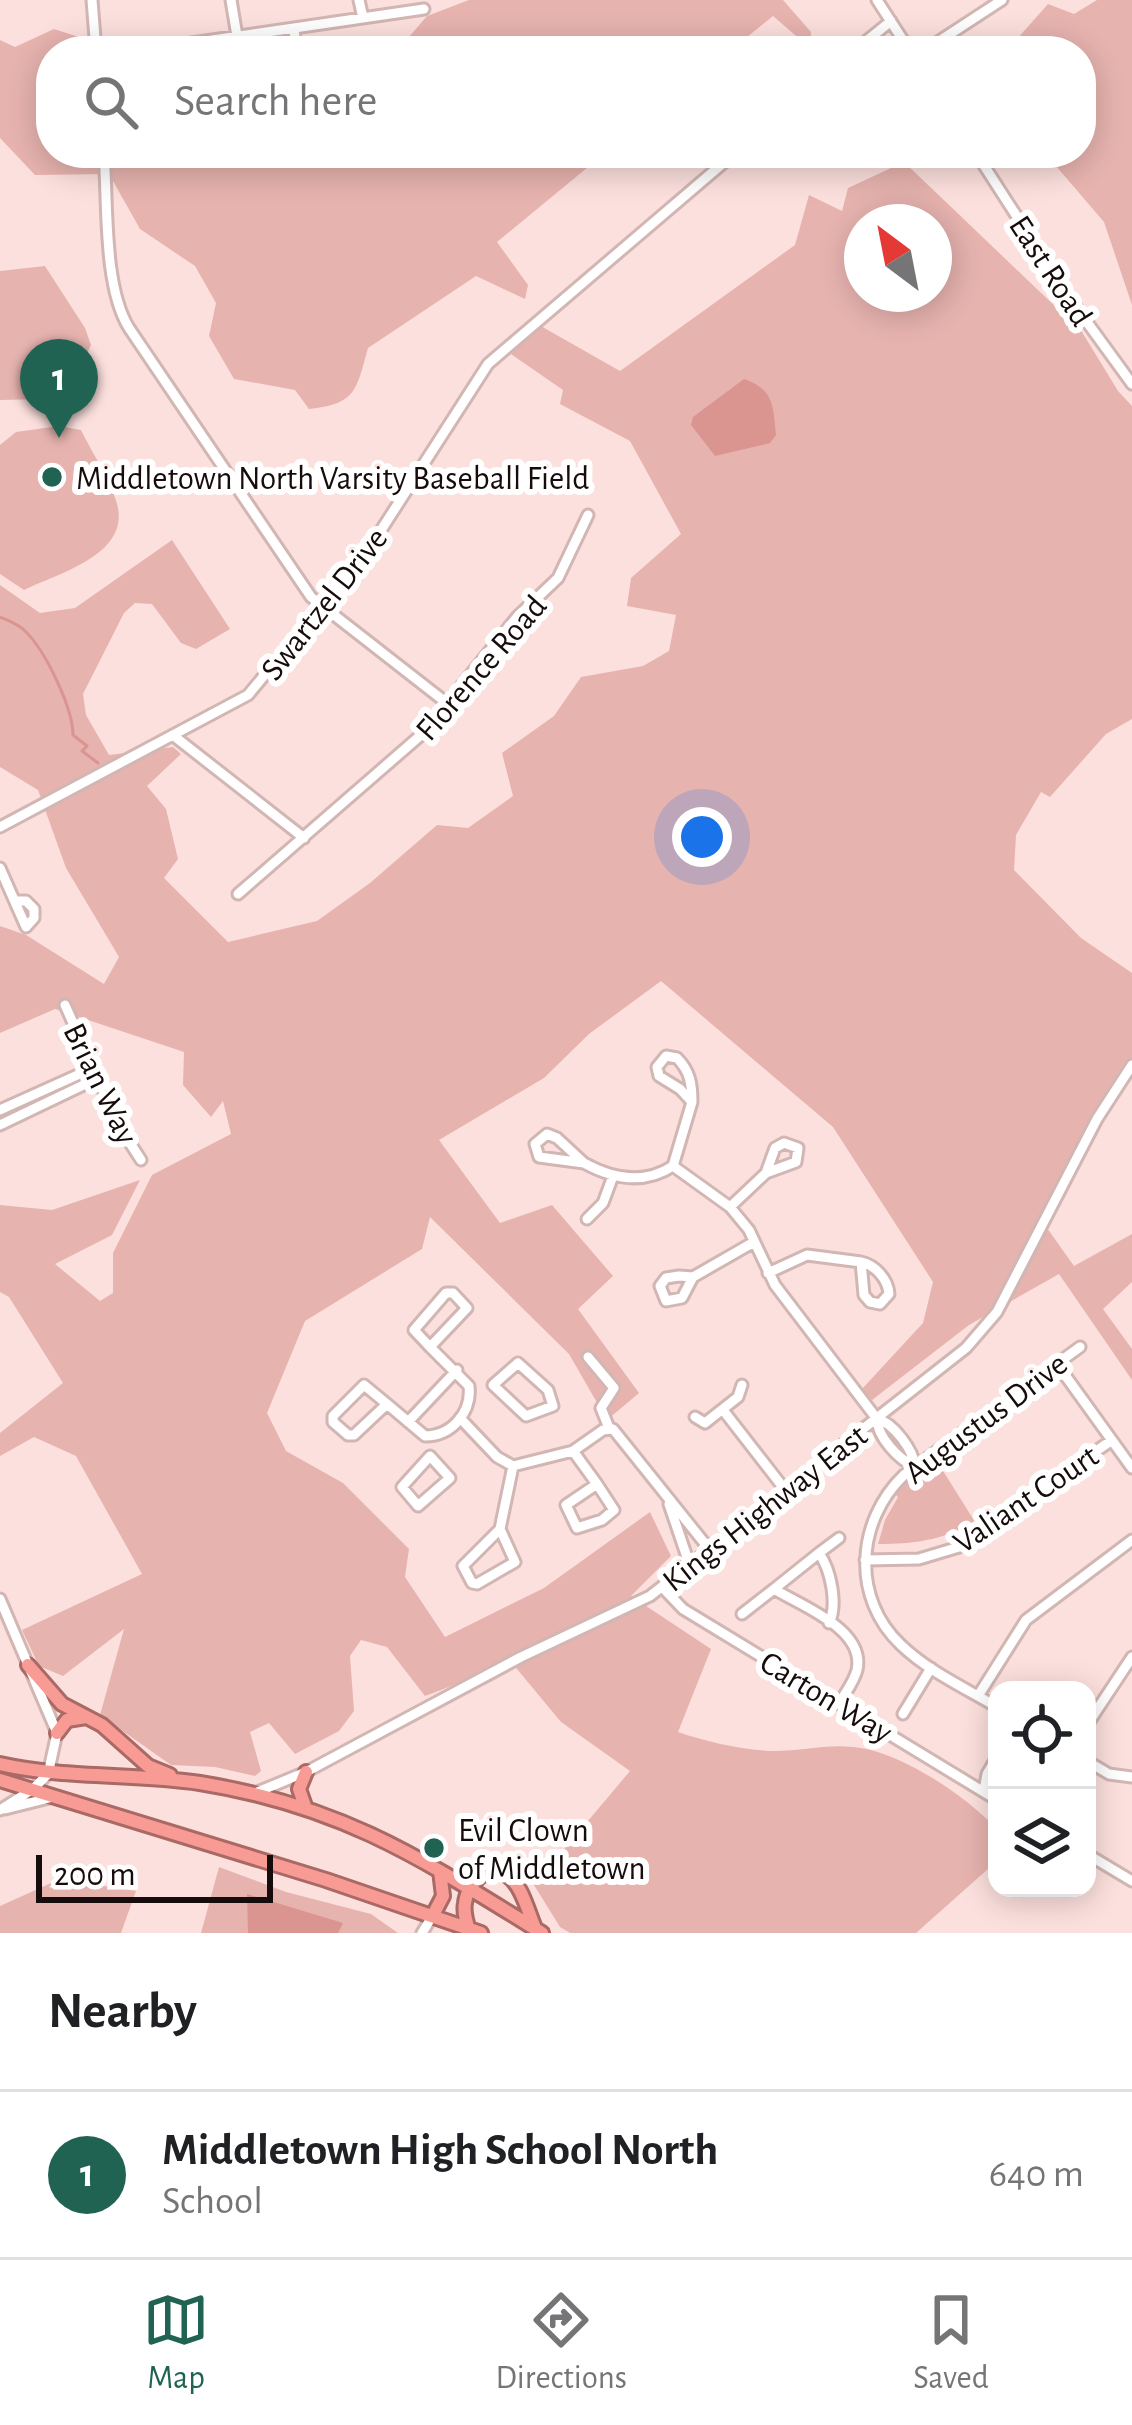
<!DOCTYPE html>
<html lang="en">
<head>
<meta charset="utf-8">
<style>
  body { margin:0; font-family:"Alegreya Sans",sans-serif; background:#f2f2f2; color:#202124 }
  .controls { position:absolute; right:36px; bottom:36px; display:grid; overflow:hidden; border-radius:24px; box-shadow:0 6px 30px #0003 }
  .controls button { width:108px; height:108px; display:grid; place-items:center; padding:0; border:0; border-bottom:3px solid #e0e0e0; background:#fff; color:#202124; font:60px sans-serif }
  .compass { position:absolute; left:844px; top:204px; width:108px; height:108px; border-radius:50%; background:#fff; box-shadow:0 6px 30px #0003; rotate:328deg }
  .scale { position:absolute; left:36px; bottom:30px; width:237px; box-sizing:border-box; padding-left:12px; border:6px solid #150c0b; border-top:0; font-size:33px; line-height:42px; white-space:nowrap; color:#150c0b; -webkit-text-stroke:9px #fff; paint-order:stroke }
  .you { position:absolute; left:702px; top:837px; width:42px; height:42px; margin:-30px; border:9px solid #fff; border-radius:50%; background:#1a73e8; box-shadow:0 0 0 18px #1a73e833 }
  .badge { display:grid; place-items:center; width:78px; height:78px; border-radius:50%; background:#216353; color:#fff; font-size:39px; font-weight:700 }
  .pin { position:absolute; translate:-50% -99px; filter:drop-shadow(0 3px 6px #0008) }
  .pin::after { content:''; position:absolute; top:63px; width:42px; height:36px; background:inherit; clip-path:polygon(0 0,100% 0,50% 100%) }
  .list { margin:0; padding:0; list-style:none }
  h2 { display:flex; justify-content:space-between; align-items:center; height:156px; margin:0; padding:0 48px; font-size:51px }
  h2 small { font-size:39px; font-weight:400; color:#757577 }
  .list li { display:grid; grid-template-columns:78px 1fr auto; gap:36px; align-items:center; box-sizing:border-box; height:168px; padding:0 48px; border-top:3px solid #e0e0e0 }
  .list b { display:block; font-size:45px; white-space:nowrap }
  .list p { margin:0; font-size:39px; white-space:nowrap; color:#757577 }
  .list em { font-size:39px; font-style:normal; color:#757577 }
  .icon { flex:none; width:66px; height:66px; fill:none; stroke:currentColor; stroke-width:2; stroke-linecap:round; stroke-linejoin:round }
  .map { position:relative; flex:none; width:1132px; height:1933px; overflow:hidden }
  .search { position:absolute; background:#fff; box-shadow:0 6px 30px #0003; left:36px; right:36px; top:36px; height:132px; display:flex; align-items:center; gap:30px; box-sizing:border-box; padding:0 42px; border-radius:48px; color:#757577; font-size:45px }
  .sheet { height:324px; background:#fff }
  nav { display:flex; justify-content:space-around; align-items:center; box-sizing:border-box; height:168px; border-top:3px solid #e0e0e0; background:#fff; font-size:33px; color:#757577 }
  nav a { display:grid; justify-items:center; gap:6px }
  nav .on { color:#216353 }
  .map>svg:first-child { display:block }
  .green { fill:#e7b3af; fill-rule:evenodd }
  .water { fill:#da9590 }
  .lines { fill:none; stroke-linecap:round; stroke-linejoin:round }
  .stream { stroke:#da9590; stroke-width:3 }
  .minor-casing { stroke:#d1b6b3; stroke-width:15 }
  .highway-casing { stroke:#a96965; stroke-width:18 }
  .minor { stroke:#fff; stroke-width:9 }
  .highway { stroke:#f99b95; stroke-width:12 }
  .poi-dot { fill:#216353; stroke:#fff; stroke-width:4.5 }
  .labels { text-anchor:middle; stroke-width:12; stroke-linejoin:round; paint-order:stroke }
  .street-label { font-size:33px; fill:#150c0b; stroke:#fff }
  .poi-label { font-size:33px; fill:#150c0b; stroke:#fff; text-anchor:start }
</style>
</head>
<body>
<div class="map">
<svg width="1132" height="1933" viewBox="0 0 1132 1933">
  <rect width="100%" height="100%" fill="#fce0dd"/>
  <!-- green -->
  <path class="green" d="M469,0h314l28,32 -1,16 -37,-32 -43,35h-333l30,-35z
    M1097,0h35v305l-28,-83 -48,-56 -6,-13h31v-58l6,-3 -6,-15v-26h-125l4,-5 57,-7 31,-35 26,10z
    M54,29l43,14 1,8h-47v102h249l21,12 21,-12h263l-108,89 31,43 -3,14 -49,-23 -108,72c-12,43 -12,56 -59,61l-14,-19 -61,-11 -25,-43 7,-33 -21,-37 -55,-37 -31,-55 -74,1 -35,-37v-98l15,7z
    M904,162l178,170 36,59 14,15v313l-26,15 -56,63 -9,-5 -25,43 -2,35 67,68 51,35v96l-90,152 32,45 58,-32v48l-29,27 29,40v31l-73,-106 -90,51 -97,75 -10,-11 61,-66 10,-41 -100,-155 -172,-146 -72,53 -45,44 -105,62 61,83 52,-18 61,71 -35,33 61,84 -32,27 -38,-66 -139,-137 -8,32 -117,72 -38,92 19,38 57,32 66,66 -4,28 40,60 99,-49 106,-76 21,44 -40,40 80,53 -33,83c30,10 60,17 92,19 27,1 55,-7 83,-4 47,4 113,49 144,82v32l-81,72h-346l-10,-6 -26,-42 96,-114 -69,-49 -49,-59 -87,33 -38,-49 -26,-7 -11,16 4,55 -15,20 -44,23 -26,-31 -19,9 11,39 -6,5 -40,-9 -44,-2 -71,-50 24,-86 -61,47 -24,-10 -17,-36 120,-56 -66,-118 -42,-19 -34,19v-23l63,-50 -54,-86 -9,-5v-87l52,5 88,-30 -28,55 -57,29 45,37 13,-8v-40l39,-78 79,-41 -8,-33 -12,16 -28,-32 1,-33 -129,-43 -55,24v-107l26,9 78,49 15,-27 -53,-89 -28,-78 -38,-23v-182l40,28 35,-5 97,-68 58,89 -34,20 -15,-6 -29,-39 -17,-1 -11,10 -41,81 3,21 23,40 64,-8 8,7 -34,32 19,23 12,50 -14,19 64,64 89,-21 53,-38 67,-58 31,3 45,-32 -11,-43 52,-37 27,-39 62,-11 26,-15 7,-36 -49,-9 4,-28 50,-44 -51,-93 -70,-37 3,-14 -55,-38 31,-27 81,46 175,-126 14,-50 33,16 6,-23zM862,222h72v72h-72z
    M45,266l40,62 6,17 -9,18 2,6 -18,24 -24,6 -42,1v-129z
    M59,426l22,4c10,21 33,56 37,78 9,48 -62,66 -94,82l-24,-16v-129l16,-13z
    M935,1458l40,64c-32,18 -60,22 -97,22l7,-24 13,-23 -4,-4z
    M219,1867l67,25 85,22 27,19h-197z
    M60,1879l76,12 -15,42h-121v-27z"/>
  <!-- water -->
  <path class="water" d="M744,379c30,10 29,27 32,56l-6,8 -55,13 -24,-31 2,-8z
    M247,1894l96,29 -5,10h-90z"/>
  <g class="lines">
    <!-- stream -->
    <path class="stream" d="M0,617c9,4 18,7 25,14 21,20 48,78 48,104l14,11 -5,5 16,12"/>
    <defs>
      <path id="minor" d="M92,0l4,51
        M231,0l6,36
        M359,0l4,18
        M877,0l33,51
        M294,28l2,23
        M137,51l287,-42
        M854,51l37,-30
        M924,51l78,-51
        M104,153c4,50 -1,133 25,175l182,269 137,107
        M976,153l92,143 64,88
        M174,736l130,102
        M0,827l248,-132 119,-143 121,-188 247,-211
        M0,868l26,59 8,-9v-9l-8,-8h-11
        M238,894l206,-179 10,-20 63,-78 41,-39 30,-63
        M65,1005l54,121 22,34
        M666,1056l11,2c13,13 15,26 15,44l-12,-13 -21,-13 -2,-9z
        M0,1110l93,-42
        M0,1125l98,-47
        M547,1134l10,4 27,25 -45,-6 -4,-13z
        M784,1143l14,5 -2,14 -30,11 9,-25z
        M584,1163c29,16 60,22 89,3
        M673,1166l57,41 19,23 26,55 102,134c0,17 22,42 38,47
        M673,1166l19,-64
        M730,1207l36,-34
        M587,1219l16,-16 10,-27
        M861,1262c14,3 27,17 28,32l-9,10 -10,-2 -6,-7z
        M768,1273l39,-18 54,7
        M679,1276l14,1 -11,21 -16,3 -6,-15 6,-8z
        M693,1277l61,-35
        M446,1293h7l14,15 -37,39 -16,-17z
        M588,1357l26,31 -13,20 8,20
        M518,1363l30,27 5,16 -27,10 -33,-31z
        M1057,1364l75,104
        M364,1385l23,19 -33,31h-6l-15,-13v-6z
        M387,1404l38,32c27,0 47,-24 44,-50l-39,-39
        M723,1410l63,81
        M695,1417l10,6 33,-26 4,-12
        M460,1418l37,39 16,9 60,-15 30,-21 10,-1 97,121
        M877,1419c17,4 36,31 38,47
        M408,1422l49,-52
        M573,1451l24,33
        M430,1456l20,22 -32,28 -16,-19z
        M597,1484l17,26 -12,10 -25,8 -11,-23z
        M669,1504l21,62
        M500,1529l15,33 -38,22 -5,-1 -9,-17z
        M500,1529l13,-63
        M819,1553l20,-15
        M865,1560l54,-1 40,-12 153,-107
        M662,1587l21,22 314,191
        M0,1599l57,134 -9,41 -15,15 -33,21
        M742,1614l32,-25
        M829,1623c9,-18 2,-53 -10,-70l-45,36c27,17 92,40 83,81 -3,12 -12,23 -18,34
        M978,1696l48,-76 106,-80
        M997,1707c-32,-19 -69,-36 -96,-62 -50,-47 -45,-124 3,-170l176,-128
        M903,1714l28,-46
        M1087,1725l45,-68
        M1087,1761l22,13 23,3
        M984,1791l3,-17 10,-17
        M255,1793l51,-21 215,-115 129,-61 316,-248 31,-36 100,-193 35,-54
        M5,1809l48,-12
        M1087,1854l45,27
        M422,1933l11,-18"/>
      <path id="highway" d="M28,1665l34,39 40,21 46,41 22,9
        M57,1733l10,-13 19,-3
        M0,1764c67,15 134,9 200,19 143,23 222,76 342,150
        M0,1780l326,100 155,53
        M305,1806l-6,-17 7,-17
        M433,1915l10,-19 -3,-25
        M470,1933c-3,-9 -7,-20 -5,-30 2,-19 23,-41 42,-28 15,10 21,37 28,53"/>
    </defs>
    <!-- minor casing -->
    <use href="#minor" class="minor-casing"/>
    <!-- highway casing -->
    <use href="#highway" class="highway-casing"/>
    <!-- minor -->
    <use href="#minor" class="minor"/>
    <!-- highway -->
    <use href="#highway" class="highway"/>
  </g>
  <!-- markers -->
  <g class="poi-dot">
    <circle cx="52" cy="477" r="12"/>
    <circle cx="434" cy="1848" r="12"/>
  </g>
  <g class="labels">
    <!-- street labels -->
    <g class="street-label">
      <text transform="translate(1052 270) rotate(57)" y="12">East Road</text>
      <text transform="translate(323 603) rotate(-52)" y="12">Swartzel Drive</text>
      <text transform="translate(480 667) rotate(-49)" y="12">Florence Road</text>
      <text transform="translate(102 1083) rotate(64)" y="12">Brian Way</text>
      <text transform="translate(985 1417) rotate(-37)" y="12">Augustus Drive</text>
      <text transform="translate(1025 1498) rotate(-34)" y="12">Valiant Court</text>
      <text transform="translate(764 1507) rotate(-38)" y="12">Kings Highway East</text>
      <text transform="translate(827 1696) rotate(31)" y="12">Carton Way</text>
    </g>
    <!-- poi labels -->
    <g class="poi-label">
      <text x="76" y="489">Middletown North Varsity Baseball Field</text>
      <text x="458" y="1841">Evil Clown<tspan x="458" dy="38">of Middletown</tspan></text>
    </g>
  </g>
</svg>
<div class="controls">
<button><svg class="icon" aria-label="locate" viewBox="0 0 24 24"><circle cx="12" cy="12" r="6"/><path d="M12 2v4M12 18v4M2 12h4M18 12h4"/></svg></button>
<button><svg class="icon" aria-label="layers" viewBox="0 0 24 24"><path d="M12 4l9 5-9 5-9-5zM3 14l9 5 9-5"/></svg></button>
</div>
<svg class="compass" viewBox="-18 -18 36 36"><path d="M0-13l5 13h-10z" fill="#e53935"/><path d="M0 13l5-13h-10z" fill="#757577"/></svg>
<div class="scale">200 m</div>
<div class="you"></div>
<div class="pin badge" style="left:59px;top:438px">1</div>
<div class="search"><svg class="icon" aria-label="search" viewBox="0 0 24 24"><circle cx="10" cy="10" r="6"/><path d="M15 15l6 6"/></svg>Search here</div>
</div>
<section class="sheet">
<h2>Nearby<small></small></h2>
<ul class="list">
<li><span class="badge">1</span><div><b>Middletown High School North</b><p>School</p></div><em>640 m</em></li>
</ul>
</section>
<nav>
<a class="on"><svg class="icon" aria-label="map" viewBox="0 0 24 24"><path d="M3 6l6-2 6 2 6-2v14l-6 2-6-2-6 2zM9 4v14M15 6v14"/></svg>Map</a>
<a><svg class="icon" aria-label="directions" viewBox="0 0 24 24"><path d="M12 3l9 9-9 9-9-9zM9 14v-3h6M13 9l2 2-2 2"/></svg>Directions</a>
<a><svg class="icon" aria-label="saved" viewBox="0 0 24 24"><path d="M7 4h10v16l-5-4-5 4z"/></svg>Saved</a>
</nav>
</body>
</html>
